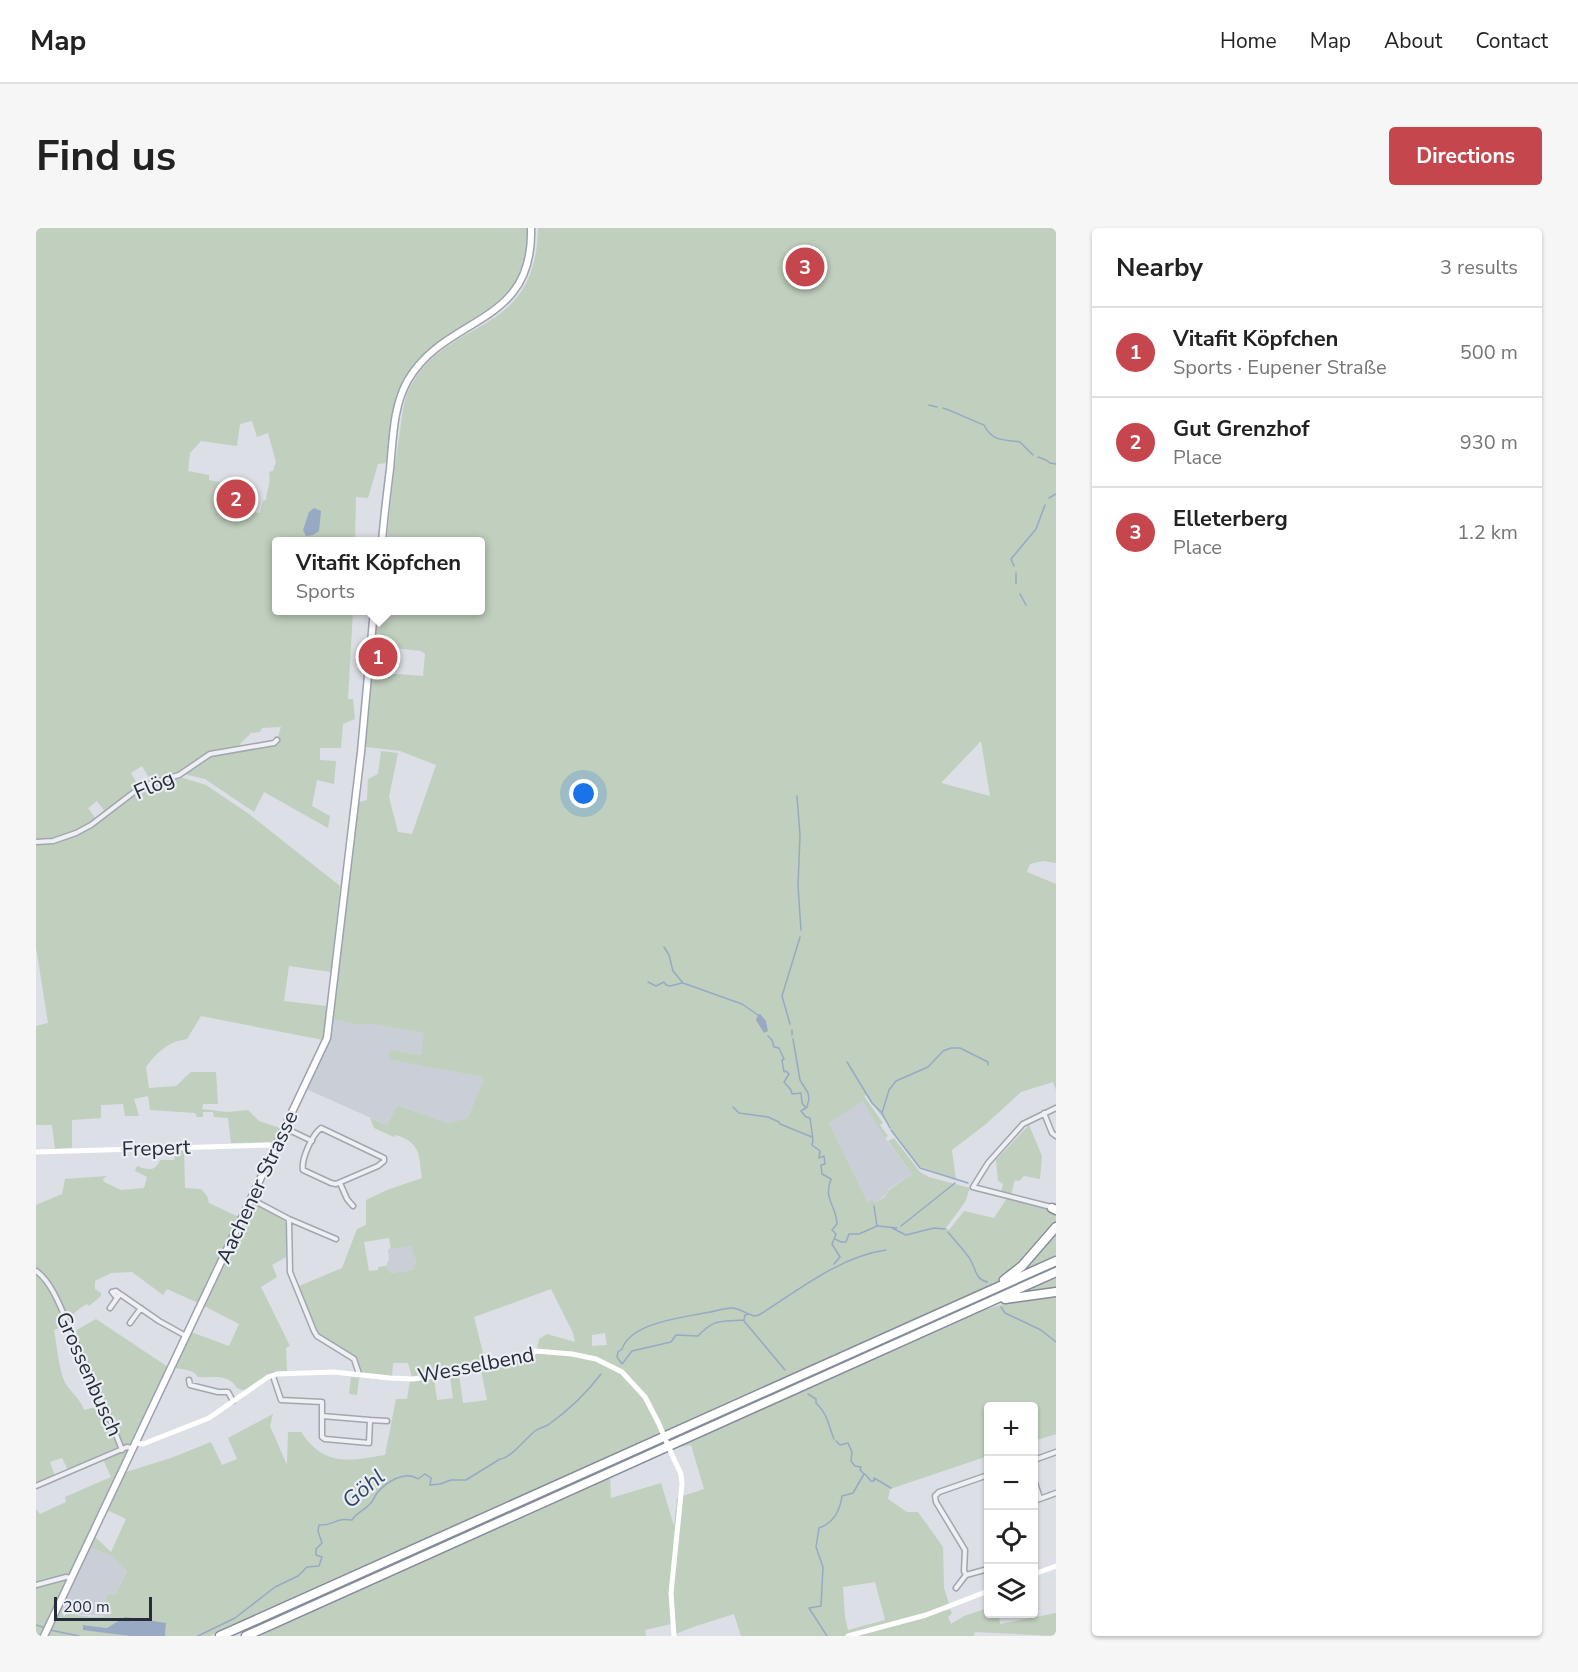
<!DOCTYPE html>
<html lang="en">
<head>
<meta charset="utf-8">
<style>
  body { margin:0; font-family:"Nunito Sans",sans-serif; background:#f6f6f6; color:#222 }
  .controls { position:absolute; right:18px; bottom:18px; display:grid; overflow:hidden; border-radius:6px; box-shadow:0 2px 4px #0004 }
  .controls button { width:54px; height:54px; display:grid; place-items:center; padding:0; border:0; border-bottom:2px solid #e0e0e0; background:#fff; color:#222; font:30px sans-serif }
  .scale { position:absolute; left:18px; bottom:15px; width:98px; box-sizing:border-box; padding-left:6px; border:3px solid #272c3b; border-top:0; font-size:16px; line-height:21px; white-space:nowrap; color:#272c3b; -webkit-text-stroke:4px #ebeef3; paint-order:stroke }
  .you { position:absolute; left:548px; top:566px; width:21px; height:21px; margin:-15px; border:4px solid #fff; border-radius:50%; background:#1a73e8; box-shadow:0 0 0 9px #1a73e833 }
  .badge { display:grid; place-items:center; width:39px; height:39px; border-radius:50%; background:#c6464d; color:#fff; font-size:20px; font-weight:700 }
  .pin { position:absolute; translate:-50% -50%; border:3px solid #fff; box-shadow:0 2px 6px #0006 }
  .popup { position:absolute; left:236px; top:309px; width:213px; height:78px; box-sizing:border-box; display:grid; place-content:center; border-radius:6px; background:#fff; filter:drop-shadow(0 2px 4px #0005); font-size:20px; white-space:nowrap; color:#767676 }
  .popup b { font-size:22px; color:#222 }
  .popup::after { content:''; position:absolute; left:50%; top:100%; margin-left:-12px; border:12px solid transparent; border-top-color:#fff }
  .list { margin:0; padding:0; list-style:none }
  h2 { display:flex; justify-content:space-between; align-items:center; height:78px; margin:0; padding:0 24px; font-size:26px }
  h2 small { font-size:20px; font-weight:400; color:#767676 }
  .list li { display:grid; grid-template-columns:39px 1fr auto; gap:18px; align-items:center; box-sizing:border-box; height:90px; padding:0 24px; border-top:2px solid #e0e0e0 }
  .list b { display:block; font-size:22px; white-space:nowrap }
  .list p { margin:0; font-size:20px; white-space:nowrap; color:#767676 }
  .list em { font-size:20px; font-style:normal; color:#767676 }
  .icon { flex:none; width:33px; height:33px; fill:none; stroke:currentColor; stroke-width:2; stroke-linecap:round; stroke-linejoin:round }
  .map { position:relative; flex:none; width:1020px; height:1408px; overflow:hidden; border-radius:6px }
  header { display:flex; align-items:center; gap:36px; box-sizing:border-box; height:84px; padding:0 30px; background:#fff; border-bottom:2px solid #e0e0e0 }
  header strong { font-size:28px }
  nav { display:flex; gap:33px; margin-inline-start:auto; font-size:21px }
  .intro { display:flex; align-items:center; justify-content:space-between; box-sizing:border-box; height:144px; padding:0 36px }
  h1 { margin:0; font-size:42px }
  .button { padding:15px 27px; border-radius:6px; background:#c6464d; color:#fff; font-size:21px; font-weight:700 }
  main { display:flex; gap:36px; padding:0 36px }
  aside { flex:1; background:#fff; border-radius:6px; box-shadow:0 2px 4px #0004 }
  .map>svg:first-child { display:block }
  .built { fill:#caced7 }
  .green { fill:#c0cfbe; fill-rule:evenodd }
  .water { fill:#98a9c4 }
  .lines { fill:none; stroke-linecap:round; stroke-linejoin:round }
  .stream { stroke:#98a9c4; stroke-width:1.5 }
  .street-casing { stroke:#a2a6af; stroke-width:7 }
  .primary-casing { stroke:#9ca2b0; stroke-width:9 }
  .highway-casing { stroke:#848b9b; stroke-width:11 }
  .street { stroke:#eff0f4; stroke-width:4 }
  .secondary { stroke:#fff; stroke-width:5 }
  .primary { stroke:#fff; stroke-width:6 }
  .highway { stroke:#fff; stroke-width:8 }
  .secondary-bridge { stroke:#fff; stroke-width:5 }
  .labels { text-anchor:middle; stroke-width:4.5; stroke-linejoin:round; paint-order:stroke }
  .street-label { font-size:21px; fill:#272c3b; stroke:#ebeef3 }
  .water-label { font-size:22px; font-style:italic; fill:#33476c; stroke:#ebeef3 }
</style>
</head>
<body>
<header>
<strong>Map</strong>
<nav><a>Home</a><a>Map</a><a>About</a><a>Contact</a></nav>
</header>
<div class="intro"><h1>Find us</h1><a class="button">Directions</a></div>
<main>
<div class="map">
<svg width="1020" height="1408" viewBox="0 0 1020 1408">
  <rect width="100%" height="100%" fill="#dcdfe5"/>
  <!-- built -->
  <path class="built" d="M296,791l27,6 14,-1 52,9 -4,22 -29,-5v10l90,17 1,5 -14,36 -21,5 -49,-17 -3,1 -9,18 -81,-36 21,-46z
    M827,872l23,39 26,35 -23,15 -4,7 -11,8 -6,-1 -39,-80z
    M375,1018l5,16 -3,8 -23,3 -4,-7 3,-7 -1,-10z
    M53,1319l23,9 15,15 -12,24 -7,-2 -6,14 11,3 -5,6 -39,-2 -10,-4z"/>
  <!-- green -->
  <path class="green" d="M0,0h493c-1,9 -1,19 -2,28 -11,64 -85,69 -117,117 -15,23 -17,62 -22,90l-10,1 -10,34 -12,-1 -1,44 -79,1v68l77,1 -5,88h5l2,20 -12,5 -2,24h-21v12l16,1 -2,23 -17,-4 -5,26 18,10 -2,12 -64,-36 -10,20 -49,-33 -21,-5 32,-21 60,-10 5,-16 -19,1 -2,4 -9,1 -11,11 1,3 -26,3 -42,25 33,10 43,29 91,72 -9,86 -42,-6 -5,35 43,5 -4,34 -122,-24 -14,23c-18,2 -30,13 -41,28l3,21 27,-2 15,-14h25l2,32h-15l-1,5 25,3 21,-2 11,11 21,7 -6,14 -43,1 -3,-25 -14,-1 -1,-5h-10v5h-6l-2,-4 -45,-3 -2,-14 -14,3 5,17h-14l-2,-12 -22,1v13l-29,2v28l-17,1 -3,-24h-16v-99l12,-3 -12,-76zM216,193l5,16 11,-4 8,29 -3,9 -4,1c2,11 -2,17 -3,28l-3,1 -3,12 -31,-4 2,-21 -7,-5 -15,-3v-5l-21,-4 2,-18 11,-12 36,5 3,-22zM106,538l9,15 -12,6 -8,-14zM61,573l8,11 -9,7 -8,-11z
    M502,0h518v635l-13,-2 -13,3 -3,8 29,12v206l-3,-8 -32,10 -35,32 -34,26 4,30 -38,-14 -52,-71 -2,1 19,27 -3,2 8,11 -3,2 -22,-37 -34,22 39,80 4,-3 3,3 10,-6 4,-7 23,-16 -24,-33 6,-3 26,34 9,5 41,11 -5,14 -19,26 3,2 15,-19 30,7 13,-20 46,12 3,3v11l-32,37 -20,17 -20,10 -774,348h-45l1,-13 -59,5 -23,-3 -1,4 47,7h-83l12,-26c15,6 33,8 49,6l5,-5 -11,-4 6,-14 7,2 12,-24 -15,-15 -23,-9 5,-11 17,16 15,-33 -19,-9 19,-38 45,-14 40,-16 11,23 15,-6 -9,-21 45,-24 -3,12 17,39 1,-33h13c24,35 47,29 84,23l11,-56h11l3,-18 24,-3 3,22 16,-2 -3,-21 9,-2 4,28 24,-3 -6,-30 55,-15 3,-16 8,-5 28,8 -2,-9 -22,-44 -77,28 12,48 -28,6 -46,6 -4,-14h-15l-1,14 -36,-5 -4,-13 -35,-24 -18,-49 43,-18 15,-39 9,-4v-25l21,-10 35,-12c-3,-23 -1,-35 -26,-43l-2,2 -20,-9 -4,-10 17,7 9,-18 3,-1 49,17 20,-5 15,-36 -1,-5 -80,-15 -10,-2 -4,-5 4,-5 29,5 3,-22 -51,-9 -14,1 -27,-6 15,-133 12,-84 8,-2 1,-21 10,-5 3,-23 17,2 -9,44 9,35 14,2 24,-69 -36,-14 -34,-4 6,-75 51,4 2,-22 -4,-3 -47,-5 2,-35h4v7l5,-1 1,-6 94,-1v-68l-93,-1c3,-36 7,-73 13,-109 2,-15 3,-31 10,-45 38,-72 126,-48 128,-159zM945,513l9,55 -49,-13zM353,1010l2,11 20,-3 5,16 -3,8 -23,3 -4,-7 -8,1v3l-9,1 -5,-29zM569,1105l2,12 -15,1v-11z
    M993,897l13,31 -2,23 -16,-3 -5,5 -4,-1 -4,15 -10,-3 2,-8 -5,-3 -2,-21z
    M140,922h8l1,38 16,1 6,7 2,7 30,14 -41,86 -31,-14 -4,6 -31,-23 -21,1 -16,8v8l6,4v3l-12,10 -2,-2c-8,4 -18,13 -22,21l-11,5c3,15 4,33 9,48 4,12 17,19 21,32l19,-5 17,41 -52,24 -6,-12 -12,4 5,14 -19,8v-279l26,-11 3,-15 42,-3 -4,3 1,3 17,8 23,-2 3,-11 -12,-6 2,-5c10,4 19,6 23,-6h14z
    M217,975l33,18v36l-14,8 5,12 -16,10 29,59 -4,2 1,23 -12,1 -30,19 -8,-3c-9,-15 -23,-10 -39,-11 -5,-8 -16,-8 -25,-9l18,-36 38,14 10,-22 -35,-18z
    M1020,1000v29l-38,17z
    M1001,1047l-19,12 -719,322 -13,3 18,-11 716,-321z
    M1020,1049v13l-37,4z
    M1020,1067v139l-22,7v-35h-46v50l-98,33 -2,10 19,13h11l25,35 1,41 5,16 -6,3 2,4 5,-2 2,4 -4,4 3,7 13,-8 24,-8v6h11l1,10 56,-11v23l-81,-4 -1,4h-233l-7,-22 -41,13 -20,8 -2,-11 -26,6 1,6h-386l100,-48 252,-112 -2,2 1,20 50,-15 13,43 3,-28 27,-9 -13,-44 -18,3 310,-138 35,-10zM839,1354l10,38 -37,10 -3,-13 -2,-30z
    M60,1091l72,48 -35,77 -10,2 -20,-41 -28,-74z
    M315,1149l8,1 -2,17 -8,-1z
    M94,1221l-60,125 -34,10v-75l4,5 26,-12 -1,-5 46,-20 -8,-18z
    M31,1351l-25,57h-6v-50z"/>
  <!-- water -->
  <path class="water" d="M278,280l7,3 -2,20 -6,4 -7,1 -3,-6 6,-18z
    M724,786l6,7 2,10 -4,2 -8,-13 2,-5z
    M89,1389l41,6 -1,13h-35l-47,-6v-5l24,3z"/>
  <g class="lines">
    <!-- stream -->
    <path class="stream" d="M893,177l8,2
      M907,180c15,5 27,12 41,17 9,18 21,14 36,17l13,13
      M1002,229l8,3 4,3 6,1
      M1013,270l7,-4
      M978,338l-3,-7 25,-30 9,-24
      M980,345v10
      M984,366l6,11
      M761,568l3,39 -2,51 3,44
      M628,719l5,8 4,16 10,12 59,21 16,11
      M612,754l8,4 8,-4 2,3 4,1 12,-3
      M754,796l-8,-28 18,-59
      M756,802v5
      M732,808l4,4 2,7 5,1 5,11 -2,1 2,12 2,-1 3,3 -5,8 7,8 1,4 9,-1 1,10 4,5 -5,3 5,6 4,1 3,22 -1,5 8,6 -1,7 5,-2 1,8 -4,1 1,9 9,5c-8,21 5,25 6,45l-5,6 4,4 -4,10 8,13 -6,7
      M757,811l7,41 8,13 1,6 -2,8
      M811,834l25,41 10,10
      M697,879l6,6 29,4 11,5 1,2 32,13
      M854,900l-8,-15 7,-23 7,-9 32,-14 15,-16 8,-3h9l28,14v3
      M855,902l29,38 48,15
      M842,998l19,2
      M865,998l54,-43
      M856,1000l14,7 28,-7 11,1
      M912,1004c6,8 18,20 22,27 6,10 5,20 17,23
      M799,1011l6,3h5l3,-8h10l18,-8 -3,-20
      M965,1079l4,6 36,17 15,12
      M713,1086c-5,-2 -12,-6 -17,-6 -9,0 -19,4 -28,5 -24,5 -73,10 -82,36l-4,3 -1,5 5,7 10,-13 39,-9 5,-7 22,1c17,-18 22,-14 46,-16l1,-5 4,-1 5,2 5,-1c38,-24 82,-59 127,-65
      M708,1093l41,49
      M772,1166l8,5v4c12,11 12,22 18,36
      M829,1246l6,7h3v-3l17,10
      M0,1397l10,3
      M14,1402l29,6
      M162,1408l37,-18 40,-31 23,-11 9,-9 12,-1 3,-9 -6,-2v-6l6,-6 -4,-12 1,-6c15,1 17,-8 33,-5 6,-9 10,-8 17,-15 4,-3 5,-8 8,-12 9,-11 28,-23 41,-14l7,-5 6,4 -1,7 10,-1 11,-4h15l34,-21c11,-1 26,-21 35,-28 4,-3 9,-4 13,-6 21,-15 38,-31 53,-51
      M791,1408l-18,-28 12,-2 2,-39 -7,-20 3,-19c14,-5 21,-17 23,-32l11,-3 11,-19 -4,-4 1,-3 -6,-1 -4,-5 1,-9 -4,-9 -8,2 -4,-4"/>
    <defs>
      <path id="street" d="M0,614l17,-1 23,-8 15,-8 51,-39 37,-11 31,-21 64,-11 3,-3
        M1008,885l8,20 4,3
        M249,900l27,13
        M285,900l63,30v3l-6,5 -42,18 -5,-1 -28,-13c-2,-11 9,-35 18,-42z
        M304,955l7,16 6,7
        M215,971l38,20 47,20
        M1015,979l-78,-20 15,-24 35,-39 33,-16
        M253,991l1,53 24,59 3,5 34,21 3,2 5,15
        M0,1043c17,11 28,45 36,63 18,39 35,76 50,116
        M81,1070l-5,-6 4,-1 4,3
        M74,1080l10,-14 39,27 27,15
        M94,1095l11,-15
        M237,1148l8,24 41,2v35l3,2 44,4 1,-23 17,1
        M153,1152l1,5 28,7h10l5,9
        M286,1188l48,4
        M998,1232l22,-8
        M998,1252l6,18
        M0,1258l91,-39 5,1
        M998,1273l22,-8
        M930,1347l-2,-4 1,-21 -29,-48 -1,-6 4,-4 49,-17
        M0,1357l30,-8 5,1
        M920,1360l10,-13 22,-6"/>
      <path id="primary" d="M346,314c2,-25 5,-49 8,-73 3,-30 3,-63 18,-89 39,-66 126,-53 123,-152
        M8,1408l283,-598 34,-286 13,-142"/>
      <path id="highway" d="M1016,980l4,2
        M968,1052l18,-14 34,-39
        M969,1071l51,-7
        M184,1408l836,-375
        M210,1408l810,-364"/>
    </defs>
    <!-- street casing -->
    <use href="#street" class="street-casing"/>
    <!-- primary casing -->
    <use href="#primary" class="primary-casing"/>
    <!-- highway casing -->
    <use href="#highway" class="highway-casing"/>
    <!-- street -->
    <use href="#street" class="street"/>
    <!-- secondary -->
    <path class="secondary" d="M0,924l233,-7 6,2
      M99,1215l8,1 66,-26 59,-41 9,-3 57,-2 56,6 23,1 60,-9 63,-19 36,3 24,5 26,13 23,25 13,25
      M637,1229l8,17 1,10 -11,109 3,43
      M998,1346l22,-8
      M812,1408l78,-21 62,-24"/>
    <!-- primary -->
    <use href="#primary" class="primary"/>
    <!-- highway -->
    <use href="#highway" class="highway"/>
    <!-- secondary-bridge -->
    <path class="secondary-bridge" d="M622,1194l15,35"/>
  </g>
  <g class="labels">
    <!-- street labels -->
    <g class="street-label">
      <text transform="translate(118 557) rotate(-24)" y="7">Flög</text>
      <text transform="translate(120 920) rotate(-2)" y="7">Frepert</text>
      <text transform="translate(221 959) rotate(-65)" y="7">Aachener Strasse</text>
      <text transform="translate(440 1137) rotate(-11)" y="7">Wesselbend</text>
      <text transform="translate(53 1146) rotate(66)" y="7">Grossenbusch</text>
    </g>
    <!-- water labels -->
    <g class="water-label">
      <text transform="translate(327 1260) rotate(-40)" y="8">Göhl</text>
    </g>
  </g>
</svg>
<div class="controls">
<button>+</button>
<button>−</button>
<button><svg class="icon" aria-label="locate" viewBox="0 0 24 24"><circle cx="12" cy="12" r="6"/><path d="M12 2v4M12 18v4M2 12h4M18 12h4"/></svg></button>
<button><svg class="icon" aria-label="layers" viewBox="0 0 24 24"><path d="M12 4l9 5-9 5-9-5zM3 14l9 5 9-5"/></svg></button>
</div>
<div class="scale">200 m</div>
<div class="you"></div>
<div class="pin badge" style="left:342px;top:429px">1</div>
<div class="popup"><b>Vitafit Köpfchen</b>Sports</div>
<div class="pin badge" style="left:200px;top:271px">2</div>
<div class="pin badge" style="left:769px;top:39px">3</div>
</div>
<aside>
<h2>Nearby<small>3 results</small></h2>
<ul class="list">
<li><span class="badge">1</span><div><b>Vitafit Köpfchen</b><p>Sports · Eupener Straße</p></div><em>500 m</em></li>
<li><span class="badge">2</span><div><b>Gut Grenzhof</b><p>Place</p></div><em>930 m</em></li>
<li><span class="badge">3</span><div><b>Elleterberg</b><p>Place</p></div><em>1.2 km</em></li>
</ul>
</aside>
</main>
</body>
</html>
